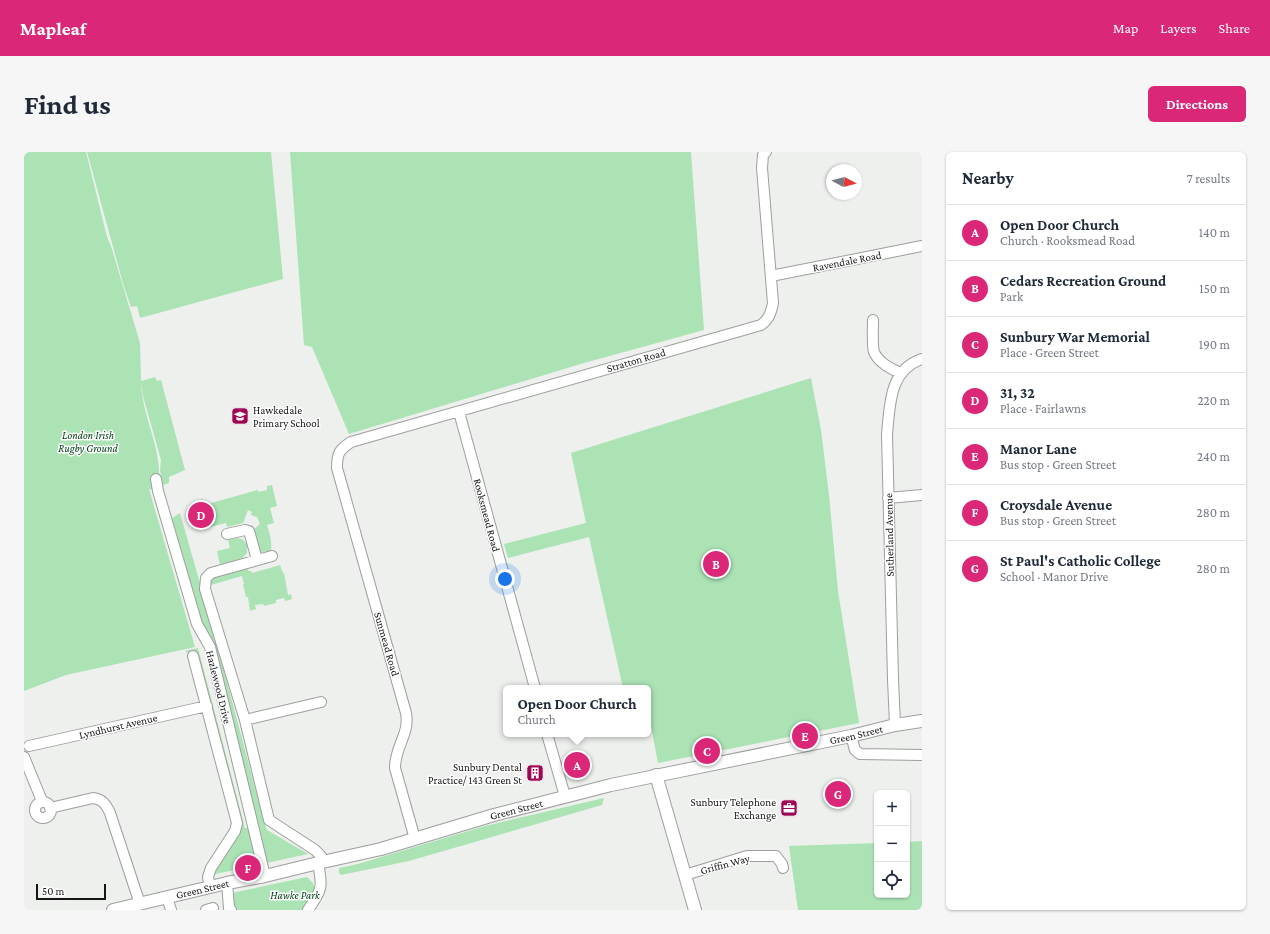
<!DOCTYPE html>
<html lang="en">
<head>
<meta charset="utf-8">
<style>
  body { margin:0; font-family:"Crimson Pro",serif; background:#f6f6f7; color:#1f2937 }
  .controls { position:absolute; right:12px; bottom:12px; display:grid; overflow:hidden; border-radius:6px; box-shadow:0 1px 3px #0004 }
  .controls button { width:36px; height:36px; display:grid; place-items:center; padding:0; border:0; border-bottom:1px solid #e0e1e3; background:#fff; color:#1f2937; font:20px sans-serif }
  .compass { position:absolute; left:802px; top:12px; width:36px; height:36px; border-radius:50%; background:#fff; box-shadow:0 1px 3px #0004; rotate:97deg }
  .scale { position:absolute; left:12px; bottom:10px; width:70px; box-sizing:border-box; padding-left:4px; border:2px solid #151615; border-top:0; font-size:11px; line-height:14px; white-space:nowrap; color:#151615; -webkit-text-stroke:3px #fff; paint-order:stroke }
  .you { position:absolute; left:481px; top:427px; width:14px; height:14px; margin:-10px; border:3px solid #fff; border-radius:50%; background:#1a73e8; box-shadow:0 0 0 6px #1a73e833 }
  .badge { display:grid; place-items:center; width:26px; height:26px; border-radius:50%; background:#db2777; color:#fff; font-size:13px; font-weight:700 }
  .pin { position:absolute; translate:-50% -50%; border:2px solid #fff; box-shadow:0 1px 4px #0006 }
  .popup { position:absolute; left:479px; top:533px; width:148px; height:52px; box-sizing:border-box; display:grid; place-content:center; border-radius:6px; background:#fff; filter:drop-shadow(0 1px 3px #0005); font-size:13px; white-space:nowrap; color:#747a83 }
  .popup b { font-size:15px; color:#1f2937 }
  .popup::after { content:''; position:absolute; left:50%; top:100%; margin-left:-8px; border:8px solid transparent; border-top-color:#fff }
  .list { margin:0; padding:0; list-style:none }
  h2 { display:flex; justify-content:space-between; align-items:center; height:52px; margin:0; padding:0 16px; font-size:17px }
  h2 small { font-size:13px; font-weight:400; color:#747a83 }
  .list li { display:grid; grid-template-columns:26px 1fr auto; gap:12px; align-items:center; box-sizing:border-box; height:56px; padding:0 16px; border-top:1px solid #e0e1e3 }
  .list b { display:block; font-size:15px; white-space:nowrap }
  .list p { margin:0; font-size:13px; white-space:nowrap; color:#747a83 }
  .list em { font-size:13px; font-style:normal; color:#747a83 }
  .icon { flex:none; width:22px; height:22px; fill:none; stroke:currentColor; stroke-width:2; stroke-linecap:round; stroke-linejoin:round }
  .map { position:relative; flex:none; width:898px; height:758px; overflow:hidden; border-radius:6px }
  header { display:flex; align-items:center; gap:24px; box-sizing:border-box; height:56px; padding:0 20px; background:#db2777; color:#fff }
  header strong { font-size:19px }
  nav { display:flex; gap:22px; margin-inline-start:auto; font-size:14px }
  .intro { display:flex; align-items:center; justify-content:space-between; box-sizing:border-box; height:96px; padding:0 24px }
  h1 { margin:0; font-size:28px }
  .button { padding:10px 18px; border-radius:6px; background:#db2777; color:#fff; font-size:14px; font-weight:700 }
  main { display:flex; gap:24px; padding:0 24px }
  aside { flex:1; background:#fff; border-radius:6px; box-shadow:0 1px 3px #0004 }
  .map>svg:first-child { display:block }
  .green { fill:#abe3b4 }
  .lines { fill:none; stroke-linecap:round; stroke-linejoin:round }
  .minor-casing { stroke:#9c9f9c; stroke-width:12 }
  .tertiary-casing { stroke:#9c9f9c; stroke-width:14 }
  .minor { stroke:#fff; stroke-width:10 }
  .tertiary { stroke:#fff; stroke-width:12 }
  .labels { text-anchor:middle; stroke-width:3; stroke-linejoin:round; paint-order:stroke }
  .street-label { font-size:11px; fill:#151615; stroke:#fff }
  .poi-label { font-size:11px; fill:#151615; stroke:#fff; text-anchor:end }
  .park-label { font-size:11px; font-style:italic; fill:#004017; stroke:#fff }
</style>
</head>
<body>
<header>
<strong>Mapleaf</strong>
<nav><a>Map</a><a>Layers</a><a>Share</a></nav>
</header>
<div class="intro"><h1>Find us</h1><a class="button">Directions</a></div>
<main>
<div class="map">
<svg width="898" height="758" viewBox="0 0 898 758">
  <rect width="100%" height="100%" fill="#edf0ed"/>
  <!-- green -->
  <path class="green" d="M0,0h62l21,85 4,9 29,97 1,38 14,-4 2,4 4,-1 24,90 -16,7v6l-6,2 -3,-15 1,-10 -18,-64 -2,-14c1,37 24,70 17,109l-9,-2 46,158 -129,28 -42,16z
    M63,0h184l12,127 -143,39 -3,-12 -6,1 -7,-20z
    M266,0h401l13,178 -120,33 -235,71 -37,-87 -8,-2z
    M787,226l10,52 8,65 9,96 21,132 -201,40 -10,-52v-23h-25l-34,-151 -81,21 -4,-14 82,-21 -15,-70z
    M248,333l5,21 -7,2 4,15 -7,2c3,9 5,17 4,26l-11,1 -3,-1 -4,-21 7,-6 -3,-7 -6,-2 1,-3 -4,-2 -5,13 -16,4 -1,-4 -16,4 -6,-22 54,-15v2l9,-2v-4z
    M156,361l31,109 54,203 2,5 41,24 -97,21 27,-43 -42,-172 -11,-9 13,-3 47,180 14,-1 -46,-182 -11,-23 -30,-104z
    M212,386l6,1 5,5v9l-5,5 -22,7 -3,-14 13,-3 -2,-8z
    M256,413l3,8h1l4,22 3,-1 1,5 -7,2 -1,-3 -8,2v3l-12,3 -1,-2 -8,1 1,4 -6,2 -2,-14h-2l-3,-13h1l-2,-8 -31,9 -1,-1v-3l5,-6 31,-7 3,3h2l1,2z
    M580,646l-2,7 -193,56 -68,14 -2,-2v-5l19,-4 127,-38z
    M898,689v69h-124l-9,-64 88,-3v52h30v-53z
    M283,725l6,6 2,8 -10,19h-71l-2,-17z"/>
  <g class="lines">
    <defs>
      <path id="minor" d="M747,124l151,-30
        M849,168c0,7 -1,26 1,32 4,10 18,18 27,21
        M435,260l76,276
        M132,327l2,12 39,133 13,23 55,229
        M864,346l34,-3
        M203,382l18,-4 4,1 8,29
        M248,404l-61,17 -5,5 -1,11 40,131 24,100 46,30 6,6 1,6
        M169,504l44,167 -2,8 -24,37 -3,9 2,10
        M221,568l76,-18
        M871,573l-2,-46 -6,-245c3,-29 2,-64 35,-75
        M523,582l18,62
        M827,584l4,14 5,4 62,1
        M5,594l178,-40
        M0,605l18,44
        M11 658a8 8 0 1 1 16 0a8 8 0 1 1-16 0Z
        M26,656l43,-10c9,1 13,6 17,15l30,91
        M391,687l-20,-71c0,-22 15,-34 11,-55l-69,-245c0,-15 2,-18 14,-26l410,-117c8,-6 10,-12 12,-22l-11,-135 1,-13 3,-3
        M661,723l62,-19h29l6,8 1,4
        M203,731l2,25 2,2
        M143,745l4,13
        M182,758l7,-2
        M284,758c14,-21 15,-22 10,-47"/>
      <g id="tertiary">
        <path d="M632,623l39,135"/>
        <path id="s1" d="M89,758l114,-27 38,-7 53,-13 63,-14 113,-34 117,-30 240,-49 44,-11 27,-4"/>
      </g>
    </defs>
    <!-- minor casing -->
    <use href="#minor" class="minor-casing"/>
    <!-- tertiary casing -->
    <use href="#tertiary" class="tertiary-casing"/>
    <!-- minor -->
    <use href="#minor" class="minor"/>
    <!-- tertiary -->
    <use href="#tertiary" class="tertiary"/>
  </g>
  <!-- icons -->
  <defs>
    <symbol id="school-square" viewBox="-11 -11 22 22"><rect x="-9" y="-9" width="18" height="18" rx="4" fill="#9d0854" stroke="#fff"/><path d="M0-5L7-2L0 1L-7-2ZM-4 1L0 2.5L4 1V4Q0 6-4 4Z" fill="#fff"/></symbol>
    <symbol id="building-square" viewBox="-11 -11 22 22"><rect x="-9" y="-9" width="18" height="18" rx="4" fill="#9d0854" stroke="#fff"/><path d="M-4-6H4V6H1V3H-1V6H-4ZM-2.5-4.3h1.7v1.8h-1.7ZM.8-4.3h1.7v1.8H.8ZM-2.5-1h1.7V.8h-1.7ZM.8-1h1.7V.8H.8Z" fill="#fff"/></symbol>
    <symbol id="office-square" viewBox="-11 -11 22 22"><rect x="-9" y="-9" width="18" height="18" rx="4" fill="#9d0854" stroke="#fff"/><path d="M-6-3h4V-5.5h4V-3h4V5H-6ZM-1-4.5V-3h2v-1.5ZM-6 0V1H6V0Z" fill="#fff"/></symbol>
  </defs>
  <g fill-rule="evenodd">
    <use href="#school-square" x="206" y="254" width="20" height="20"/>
    <use href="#building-square" x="501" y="611" width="20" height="20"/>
    <use href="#office-square" x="755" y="646" width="20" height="20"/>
  </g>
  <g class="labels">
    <!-- street labels -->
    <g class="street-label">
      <text transform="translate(823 109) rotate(-11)" y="4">Ravendale Road</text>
      <text transform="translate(612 208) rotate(-16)" y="4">Stratton Road</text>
      <text transform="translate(463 363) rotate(75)" y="4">Rooksmead Road</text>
      <text transform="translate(865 383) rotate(-91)" y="4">Sutherland Avenue</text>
      <text transform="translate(363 492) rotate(74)" y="4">Sunmead Road</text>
      <text transform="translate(195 535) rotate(76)" y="4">Hazlewood Drive</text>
      <text transform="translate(94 574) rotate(-13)" y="4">Lyndhurst Avenue</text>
      <text dy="4" stroke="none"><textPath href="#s1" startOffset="764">Green Street</textPath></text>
      <text dy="4" stroke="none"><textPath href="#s1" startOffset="416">Green Street</textPath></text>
      <text transform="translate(701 712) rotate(-15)" y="4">Griffin Way</text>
      <text dy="4" stroke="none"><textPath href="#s1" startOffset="92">Green Street</textPath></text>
    </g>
    <!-- poi labels -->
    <g class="poi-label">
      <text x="229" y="262" text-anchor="start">Hawkedale<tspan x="229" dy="13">Primary School</tspan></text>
      <text x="498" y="619">Sunbury Dental<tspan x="498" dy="13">Practice/ 143 Green St</tspan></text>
      <text x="752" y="654">Sunbury Telephone<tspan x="752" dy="13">Exchange</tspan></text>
    </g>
    <!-- park labels -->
    <g class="park-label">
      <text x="64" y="287">London Irish<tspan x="64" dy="13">Rugby Ground</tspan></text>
      <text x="271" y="747">Hawke Park</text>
    </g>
  </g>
</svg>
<div class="controls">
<button>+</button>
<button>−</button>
<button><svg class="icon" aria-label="locate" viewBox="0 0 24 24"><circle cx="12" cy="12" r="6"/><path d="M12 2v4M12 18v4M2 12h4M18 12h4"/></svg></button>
</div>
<svg class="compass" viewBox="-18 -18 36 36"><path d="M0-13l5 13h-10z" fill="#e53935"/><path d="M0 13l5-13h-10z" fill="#747a83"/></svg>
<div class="scale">50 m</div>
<div class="you"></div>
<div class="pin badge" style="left:553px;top:613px">A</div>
<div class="popup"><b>Open Door Church</b>Church</div>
<div class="pin badge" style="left:692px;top:412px">B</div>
<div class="pin badge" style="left:683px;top:599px">C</div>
<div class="pin badge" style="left:177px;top:363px">D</div>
<div class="pin badge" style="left:781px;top:584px">E</div>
<div class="pin badge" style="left:224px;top:716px">F</div>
<div class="pin badge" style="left:814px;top:642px">G</div>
</div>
<aside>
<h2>Nearby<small>7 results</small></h2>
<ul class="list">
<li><span class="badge">A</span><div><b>Open Door Church</b><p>Church · Rooksmead Road</p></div><em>140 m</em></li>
<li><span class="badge">B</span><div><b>Cedars Recreation Ground</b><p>Park</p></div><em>150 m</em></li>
<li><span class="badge">C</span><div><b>Sunbury War Memorial</b><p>Place · Green Street</p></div><em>190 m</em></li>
<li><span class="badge">D</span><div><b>31, 32</b><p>Place · Fairlawns</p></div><em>220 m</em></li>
<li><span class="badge">E</span><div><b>Manor Lane</b><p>Bus stop · Green Street</p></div><em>240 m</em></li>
<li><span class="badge">F</span><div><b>Croysdale Avenue</b><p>Bus stop · Green Street</p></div><em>280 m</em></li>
<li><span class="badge">G</span><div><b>St Paul's Catholic College</b><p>School · Manor Drive</p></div><em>280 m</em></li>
</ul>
</aside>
</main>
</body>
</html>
